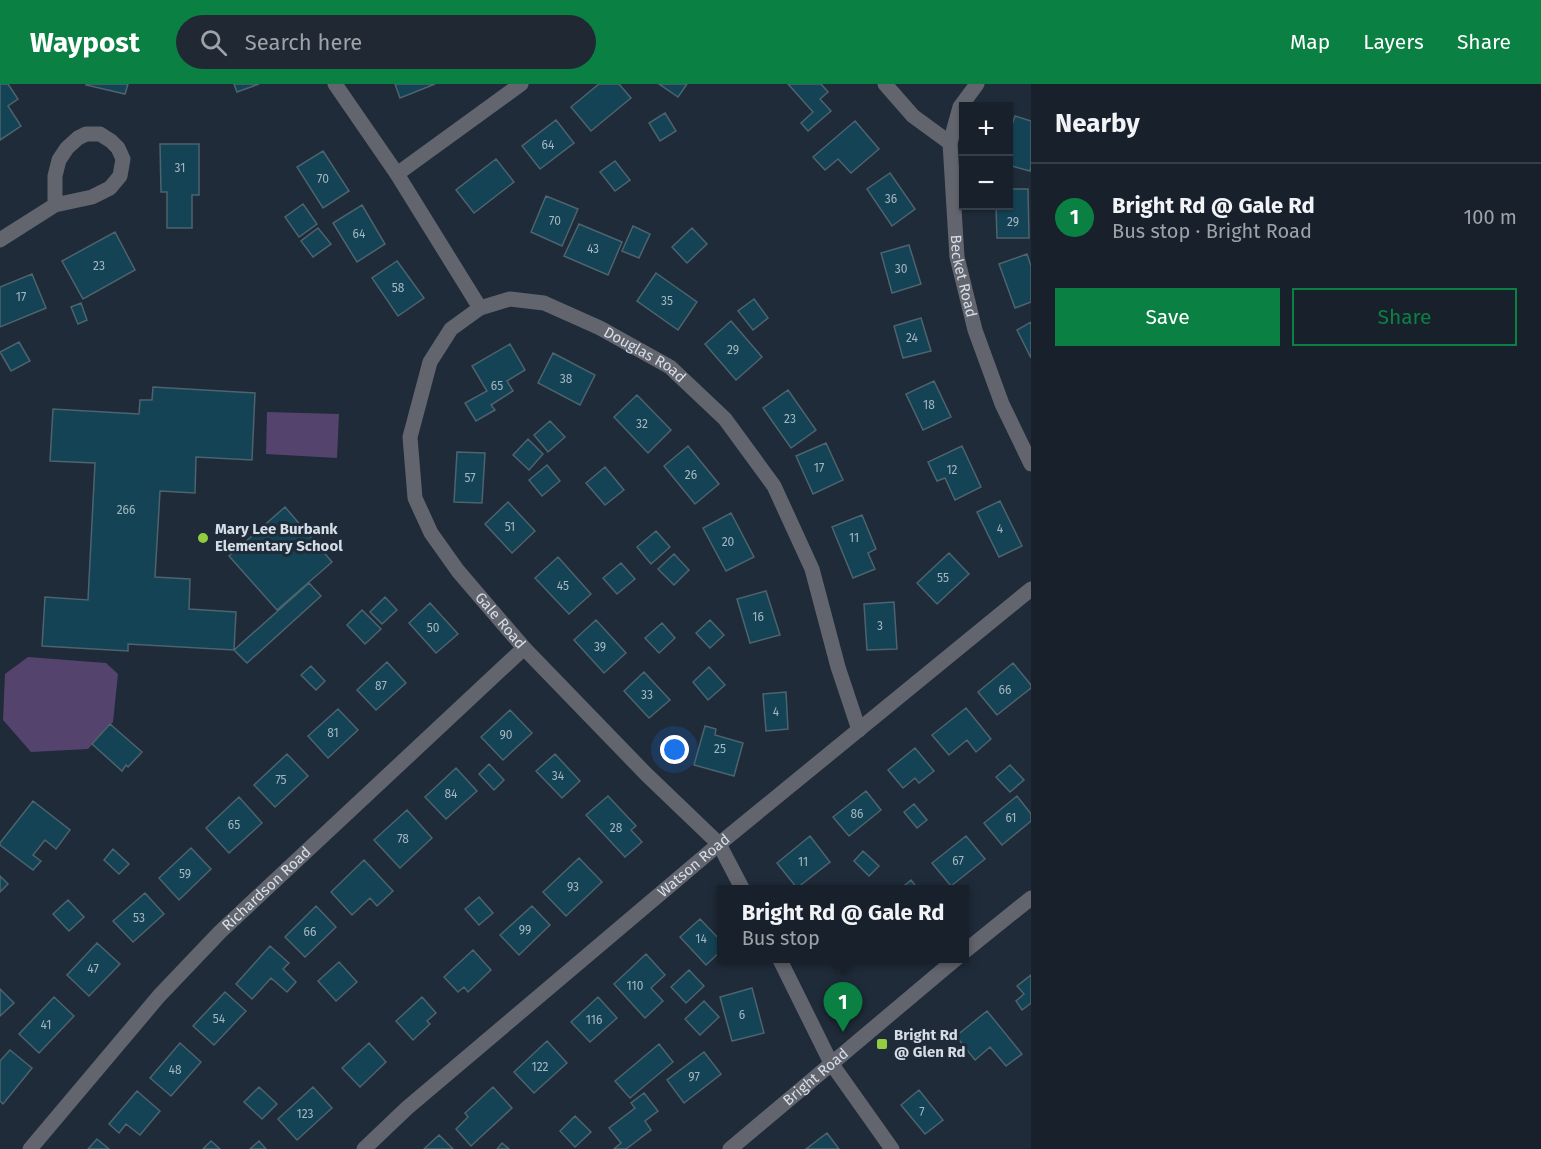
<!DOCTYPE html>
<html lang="en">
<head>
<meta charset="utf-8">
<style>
  body { margin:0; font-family:"Fira Sans",sans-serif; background:#202833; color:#f1f3f6 }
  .controls { position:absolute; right:18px; top:18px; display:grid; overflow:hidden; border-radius:0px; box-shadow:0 2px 4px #0004 }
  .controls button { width:54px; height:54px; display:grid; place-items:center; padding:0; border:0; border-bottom:2px solid #363e47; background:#17202b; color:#f1f3f6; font:30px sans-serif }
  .you { position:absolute; left:675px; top:666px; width:21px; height:21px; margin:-15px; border:4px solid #fff; border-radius:50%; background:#1a73e8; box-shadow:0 0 0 9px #1a73e833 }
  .badge { display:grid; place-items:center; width:39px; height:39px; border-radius:50%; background:#0b8043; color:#fff; font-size:20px; font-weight:700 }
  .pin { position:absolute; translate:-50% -50px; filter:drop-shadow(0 2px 3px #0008) }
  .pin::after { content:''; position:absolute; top:32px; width:21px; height:18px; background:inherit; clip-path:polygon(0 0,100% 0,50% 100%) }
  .popup { position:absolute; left:717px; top:801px; width:252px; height:78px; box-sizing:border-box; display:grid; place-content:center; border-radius:0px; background:#17202b; filter:drop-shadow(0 2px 4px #0005); font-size:20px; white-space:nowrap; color:#9ea3a9 }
  .popup b { font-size:22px; color:#f1f3f6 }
  .popup::after { content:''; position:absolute; left:50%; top:100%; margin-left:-12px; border:12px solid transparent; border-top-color:#17202b }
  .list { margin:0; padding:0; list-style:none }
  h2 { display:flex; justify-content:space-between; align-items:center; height:78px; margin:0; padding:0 24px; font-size:26px }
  h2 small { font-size:20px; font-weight:400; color:#9ea3a9 }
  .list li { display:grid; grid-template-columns:39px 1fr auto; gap:18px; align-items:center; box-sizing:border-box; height:108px; padding:0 24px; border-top:2px solid #363e47 }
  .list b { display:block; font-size:22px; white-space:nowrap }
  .list p { margin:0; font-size:20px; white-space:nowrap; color:#9ea3a9 }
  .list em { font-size:20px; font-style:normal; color:#9ea3a9 }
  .actions { display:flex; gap:12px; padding:18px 24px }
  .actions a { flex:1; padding:14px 0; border:2px solid #0b8043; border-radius:0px; text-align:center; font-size:21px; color:#0b8043 }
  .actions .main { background:#0b8043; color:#fff }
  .icon { flex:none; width:33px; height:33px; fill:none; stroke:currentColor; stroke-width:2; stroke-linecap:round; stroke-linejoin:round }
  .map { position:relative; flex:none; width:1031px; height:1065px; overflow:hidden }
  header { display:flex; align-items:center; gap:36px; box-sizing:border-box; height:84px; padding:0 30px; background:#0b8043; color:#fff }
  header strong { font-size:28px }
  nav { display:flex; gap:33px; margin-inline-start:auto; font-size:21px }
  .search { width:420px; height:54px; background:#202833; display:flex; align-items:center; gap:15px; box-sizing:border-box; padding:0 21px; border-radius:33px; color:#9ea3a9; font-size:22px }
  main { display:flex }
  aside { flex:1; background:#17202b }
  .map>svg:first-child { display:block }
  .green { fill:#54436c }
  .building { fill:#144355; stroke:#4d636d; stroke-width:1.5 }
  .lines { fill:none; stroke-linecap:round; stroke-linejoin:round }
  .minor { stroke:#63656e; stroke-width:15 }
  .poi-dot { fill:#92cd3f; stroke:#1f2b39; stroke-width:2 }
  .labels { text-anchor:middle; stroke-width:6; stroke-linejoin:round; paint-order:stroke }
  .number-label { font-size:12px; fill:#a5b6c2 }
  .street-label { font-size:15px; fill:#d5dde6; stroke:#1f2b39 }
  .poi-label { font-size:15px; font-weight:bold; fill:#d5dde6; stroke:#1f2b39; text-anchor:start }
</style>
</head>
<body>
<header>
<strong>Waypost</strong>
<div class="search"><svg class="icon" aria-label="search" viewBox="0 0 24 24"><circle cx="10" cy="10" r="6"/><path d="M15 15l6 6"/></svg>Search here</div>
<nav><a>Map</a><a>Layers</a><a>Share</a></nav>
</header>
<main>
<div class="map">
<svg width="1031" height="1065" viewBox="0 0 1031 1065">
  <rect width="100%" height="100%" fill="#1f2b39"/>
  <!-- green -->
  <path class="green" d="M267,328l72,2 -2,44 -71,-4z
    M28,573l78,6 12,11 -5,48 -25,27 -57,3 -28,-32 2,-46z"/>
  <!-- building -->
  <path class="building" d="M0,0h8l10,15 -10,7 13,20 -21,14z
    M86,0h42l-3,10 -39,-9z
    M234,0h25l-22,8z
    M395,0h40l-35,14z
    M599,0h20l12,14 -40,33 -20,-24z
    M659,0h28l-9,13z
    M788,0h33l7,8 -8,7 11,12 -23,20 -7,-8 12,-11z
    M665,29l11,18 -16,10 -11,-18z
    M1015,32l16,5v46l-1,4 -22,-6v-28z
    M556,36l18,23 -34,26 -18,-23z
    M855,37l24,28 -28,24 -13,-14 -13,11 -12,-13z
    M160,60h39v51h-7v33h-25v-36h-6z
    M323,67l26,40 -26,17 -26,-41z
    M496,75l18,23 -40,31 -18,-23z
    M615,77l15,19 -15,11 -15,-19z
    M890,89l25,36 -23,17 -25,-37z
    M1008,105h20l1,49h-32l-1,-32h12z
    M546,112l32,13 -16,37 -31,-14z
    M303,120l14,20 -18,13 -14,-20z
    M362,121l23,39 -28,18 -24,-39z
    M579,140l43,18 -14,33 -44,-19z
    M633,142l17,8 -11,24 -17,-7z
    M318,144l13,16 -18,13 -12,-16z
    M692,144l15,16 -20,19 -15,-16z
    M115,148l20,38 -52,29 -21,-38z
    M909,161l12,39 -29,9 -11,-40z
    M1027,170l4,12v36l-16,6 -16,-44z
    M397,177l27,37 -26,18 -26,-38z
    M656,189l41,29 -19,28 -41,-29z
    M32,190l14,34 -46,19v-40z
    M754,215l14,19 -15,12 -15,-19z
    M81,219l6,17 -9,4 -7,-17z
    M921,234l10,33 -28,7 -9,-32z
    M731,237l31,36 -26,23 -31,-36z
    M1031,238v36l-14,-28z
    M19,258l11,19 -19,10 -11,-19z
    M510,260l15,26 -18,11 6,10 -22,14 4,5 -19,11 -11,-18 22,-12 -15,-25z
    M553,269l42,22 -15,30 -42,-22z
    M934,297l17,36 -28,13 -17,-36z
    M153,303l102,6 -3,67 -56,-3 -1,36 -35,-2 -5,86 35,2 -1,30 47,3 -2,38 -106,-6v7l-86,-5 3,-49 43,3 7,-137 -45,-2 3,-52 86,5 1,-14h12z
    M788,306l28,40 -25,18 -28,-40z
    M637,311l34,35 -23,23 -34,-36z
    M550,337l15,16 -17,15 -14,-17z
    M528,355l15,15 -14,16 -16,-15z
    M826,359l17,37 -30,14 -17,-38z
    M688,362l31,38 -24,20 -31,-38z
    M962,362l19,41 -26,13 -10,-22 -8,3 -9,-19z
    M457,368l28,1 -3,50 -28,-1z
    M547,381l13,16 -18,15 -13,-16z
    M605,383l19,23 -19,15 -19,-22z
    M1000,417l22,45 -23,11 -22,-45z
    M508,418l27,29 -23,22 -27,-29z
    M285,423l47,55 -55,48 -48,-54z
    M731,429l23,44 -28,14 -23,-43z
    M862,431l14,34 -8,4 7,16 -22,9 -21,-51z
    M656,447l14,16 -19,17 -14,-17z
    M949,469l20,21 -32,30 -20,-21z
    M674,470l15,16 -15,15 -16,-16z
    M558,473l33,37 -22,20 -34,-36z
    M621,479l14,16 -18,15 -14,-16z
    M309,499l12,13 -74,67 -13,-13z
    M766,507l14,44 -30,8 -13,-44z
    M385,513l12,13 -15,14 -12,-12z
    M894,518l3,47 -30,1 -3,-46z
    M430,519l28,31 -22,19 -27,-30z
    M362,526l19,19 -16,15 -18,-19z
    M596,536l30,33 -22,20 -30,-33z
    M710,536l14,15 -14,13 -14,-15z
    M662,539l13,15 -16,15 -14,-15z
    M387,578l19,21 -30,27 -19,-20z
    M1013,579l18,22v3l-34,27 -19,-23z
    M311,582l14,15 -9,9 -15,-15z
    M709,583l16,18 -17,15 -15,-18z
    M644,588l26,28 -21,18 -25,-27z
    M786,608l2,37 -22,2 -3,-37z
    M966,624l25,31 -15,13 -9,-12 -18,15 -17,-20z
    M338,625l20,21 -30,28 -20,-22z
    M510,626l22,23 -29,27 -22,-23z
    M110,640l32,28 -14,15 -2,-2 -4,6 -30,-27z
    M705,642l11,3 -1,6 28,8 -9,33 -40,-11z
    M915,664l19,23 -15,12 -4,-5 -12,10 -15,-18z
    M287,670l21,22 -33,31 -21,-22z
    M555,670l25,27 -18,17 -26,-27z
    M489,680l15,16 -10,10 -15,-16z
    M1010,681l14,15 -14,12 -14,-15z
    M456,684l21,23 -31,28 -21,-22z
    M866,707l15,19 -32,26 -16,-19z
    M608,712l28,30 -5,4 11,12 -17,15 -39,-42z
    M1017,712l14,18v7l-29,24 -18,-22z
    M239,713l23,26 -33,30 -23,-25z
    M33,717l37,29 -14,19 -11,-9 -12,15 8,6 -8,9 -33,-25v-2z
    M914,720l13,16 -10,8 -13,-16z
    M407,726l25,28 -32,30 -26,-28z
    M810,752l20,26 -33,26 -20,-25z
    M966,752l19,23 -34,27 -19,-23z
    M191,764l20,21 -32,31 -20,-22z
    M113,765l16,15 -10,10 -15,-14z
    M863,767l16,15 -10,10 -15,-15z
    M579,774l23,24 -36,34 -23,-24z
    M364,776l29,31 -16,15 -7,-8 -18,17 -21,-23z
    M0,792l8,8 -8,8z
    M911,796l8,10h-20z
    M145,809l19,21 -31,28 -20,-21z
    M479,813l14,16 -14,12 -14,-16z
    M68,816l16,17 -15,14 -16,-17z
    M316,822l20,21 -31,30 -20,-20z
    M532,822l18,19 -31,30 -19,-20z
    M700,835l22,23v8l-16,15 -26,-28z
    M97,859l23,21 -31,32 -22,-21z
    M270,862l19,17 -6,6 13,13 -9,10 -16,-14 -19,21 -16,-15z
    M473,866l18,20 -23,22 -4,-5 -6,5 -14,-15z
    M646,870l19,21 -14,13 12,13 -18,17 -31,-34z
    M830,874h26l-16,13z
    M339,878l18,20 -21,19 -18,-20z
    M689,886l15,16 -18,17 -15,-16z
    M1031,891v28l-9,7 -6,-9 8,-7 -7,-8z
    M752,904l12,45 -32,8 -12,-44z
    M0,905l14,14 -14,13z
    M225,908l21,19 -32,34 -21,-19z
    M54,913l20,19 -35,37 -20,-19z
    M422,913l14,16 -9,8 3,3 -17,16 -17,-19z
    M598,913l19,21 -27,24 -19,-20z
    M704,917l15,16 -19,18 -15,-16z
    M987,927l35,43 -16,12 -16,-19 -15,13 -19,-24z
    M547,957l20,22 -33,30 -20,-21z
    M180,959l21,19 -30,34 -21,-18z
    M369,959l17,19 -26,25 -18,-19z
    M659,960l14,18 -43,36 -15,-17z
    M10,966l22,18 -29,36 -3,-3v-40z
    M704,968l17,22 -37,29 -17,-23z
    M259,1003l18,17 -15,15 -18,-17z
    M313,1003l19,21 -35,32 -19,-21z
    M493,1003l19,21 -41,38 -15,-17 12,-12 -3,-4z
    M919,1006l24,30 -18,14 -24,-29z
    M137,1007l23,20 -20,24 -14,-11 -7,9 -10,-9z
    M644,1009l14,18 -13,10 6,9 -25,19h-12l7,-6 -12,-15 26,-20 -4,-5z
    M575,1032l16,16 -16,15 -15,-16z
    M827,1049l12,16h-33z
    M439,1051l14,14h-29z
    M97,1055l12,10h-21z
    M211,1057l9,8h-17z
    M259,1057l7,8h-16z
    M502,1059l7,6h-12z"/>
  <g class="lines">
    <!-- minor -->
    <g class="minor">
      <path id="s1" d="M335,0l62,90 83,134 30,-9 34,4 56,25 70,39 55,52 49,67 38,83 26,98 21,63"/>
      <path d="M885,0l28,32 37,27"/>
      <path id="s2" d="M977,0l-17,23 -10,36 7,114 18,73 27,74 29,60"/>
      <path d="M397,90l124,-90"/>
      <path d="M0,156l55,-35 37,-8 18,-9 10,-12 3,-17 -5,-11 -7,-7 -11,-7h-14l-8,4 -11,10 -8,12 -4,16v29"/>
      <path id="s3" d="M480,224l-29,21 -21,33 -20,75 5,61 16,35 27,38 66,77 122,126 73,70 24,46"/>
      <path d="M964,868l67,-54"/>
      <path d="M779,874l52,105 61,86"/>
      <path id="s4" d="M30,1065l129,-153 61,-64 304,-284"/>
      <path id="s5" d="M364,1065l43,-41 312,-264 312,-255"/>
      <path id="s6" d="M730,1065l227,-191"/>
    </g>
  </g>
  <!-- markers -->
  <g class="poi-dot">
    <circle cx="203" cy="454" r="6"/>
    <rect x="876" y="954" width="12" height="12" rx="3"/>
  </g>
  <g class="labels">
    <!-- number labels -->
    <g class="number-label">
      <text x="548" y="65">64</text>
      <text x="180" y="88">31</text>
      <text x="323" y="99">70</text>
      <text x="891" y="119">36</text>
      <text x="555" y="141">70</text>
      <text x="1013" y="142">29</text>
      <text x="359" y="154">64</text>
      <text x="593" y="169">43</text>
      <text x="99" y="186">23</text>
      <text x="901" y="189">30</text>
      <text x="398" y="208">58</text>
      <text x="21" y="217">17</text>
      <text x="667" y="221">35</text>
      <text x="912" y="258">24</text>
      <text x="733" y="270">29</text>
      <text x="566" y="299">38</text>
      <text x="497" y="306">65</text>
      <text x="929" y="325">18</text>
      <text x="790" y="339">23</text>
      <text x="642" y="344">32</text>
      <text x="819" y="388">17</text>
      <text x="952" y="390">12</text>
      <text x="691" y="395">26</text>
      <text x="470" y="398">57</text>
      <text x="126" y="430">266</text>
      <text x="510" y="447">51</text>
      <text x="1000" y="449">4</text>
      <text x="854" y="458">11</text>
      <text x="728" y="462">20</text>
      <text x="943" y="498">55</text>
      <text x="563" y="506">45</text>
      <text x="758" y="537">16</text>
      <text x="880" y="546">3</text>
      <text x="433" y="548">50</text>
      <text x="600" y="567">39</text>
      <text x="381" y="606">87</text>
      <text x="1005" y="610">66</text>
      <text x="647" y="615">33</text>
      <text x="776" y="632">4</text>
      <text x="333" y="653">81</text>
      <text x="506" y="655">90</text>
      <text x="720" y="669">25</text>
      <text x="558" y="696">34</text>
      <text x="281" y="700">75</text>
      <text x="451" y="714">84</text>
      <text x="857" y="734">86</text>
      <text x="1011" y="738">61</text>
      <text x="234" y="745">65</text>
      <text x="616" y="748">28</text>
      <text x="403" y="759">78</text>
      <text x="958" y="781">67</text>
      <text x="803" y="782">11</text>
      <text x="185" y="794">59</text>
      <text x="573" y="807">93</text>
      <text x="139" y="838">53</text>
      <text x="525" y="850">99</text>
      <text x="310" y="852">66</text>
      <text x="701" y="859">14</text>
      <text x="93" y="889">47</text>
      <text x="635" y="906">110</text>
      <text x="742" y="935">6</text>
      <text x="219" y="939">54</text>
      <text x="594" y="940">116</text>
      <text x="46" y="945">41</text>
      <text x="540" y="987">122</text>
      <text x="175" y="990">48</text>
      <text x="694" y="997">97</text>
      <text x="922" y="1032">7</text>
      <text x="305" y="1034">123</text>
    </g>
    <!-- street labels -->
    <g class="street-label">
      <text dy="5" stroke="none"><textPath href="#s2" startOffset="200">Becket Road</textPath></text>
      <text dy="5" stroke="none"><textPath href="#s1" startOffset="446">Douglas Road</textPath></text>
      <text dy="5" stroke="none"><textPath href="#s3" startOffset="364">Gale Road</textPath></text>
      <text dy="5" stroke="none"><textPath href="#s5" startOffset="435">Watson Road</textPath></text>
      <text dy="5" stroke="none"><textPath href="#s4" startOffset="352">Richardson Road</textPath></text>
      <text dy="5" stroke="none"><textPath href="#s6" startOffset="112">Bright Road</textPath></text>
    </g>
    <!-- poi labels -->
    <g class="poi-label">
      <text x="215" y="450">Mary Lee Burbank<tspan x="215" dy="17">Elementary School</tspan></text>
      <text x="894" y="956">Bright Rd<tspan x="894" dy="17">@ Glen Rd</tspan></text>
    </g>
  </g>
</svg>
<div class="controls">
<button>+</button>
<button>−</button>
</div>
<div class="you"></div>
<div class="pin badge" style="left:843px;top:948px">1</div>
<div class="popup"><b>Bright Rd @ Gale Rd</b>Bus stop</div>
</div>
<aside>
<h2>Nearby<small></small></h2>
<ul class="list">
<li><span class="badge">1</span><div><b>Bright Rd @ Gale Rd</b><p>Bus stop · Bright Road</p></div><em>100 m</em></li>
</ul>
<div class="actions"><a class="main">Save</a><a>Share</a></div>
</aside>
</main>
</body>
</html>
